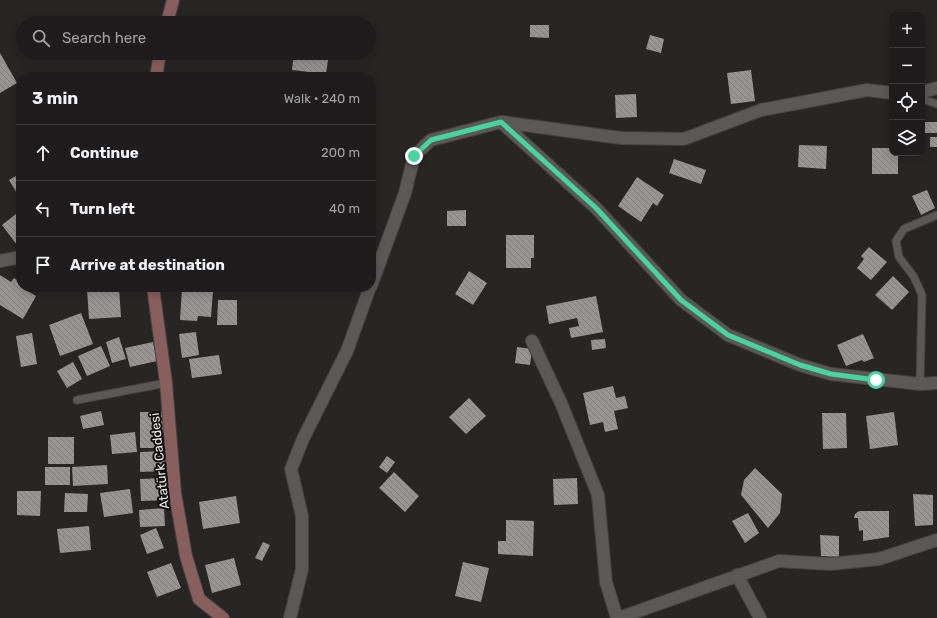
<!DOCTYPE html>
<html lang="en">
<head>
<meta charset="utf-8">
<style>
  body { margin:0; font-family:Rubik,sans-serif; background:#2b2929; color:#f1f3f6 }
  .controls { position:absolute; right:12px; top:12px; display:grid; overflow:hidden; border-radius:8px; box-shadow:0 2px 10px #0003 }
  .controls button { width:36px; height:36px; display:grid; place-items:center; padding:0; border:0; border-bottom:1px solid #3c3a3b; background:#1e1c1c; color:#f1f3f6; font:20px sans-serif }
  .stop { position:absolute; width:12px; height:12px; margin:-9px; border:3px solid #47d49e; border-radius:50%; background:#fff }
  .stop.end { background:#47d49e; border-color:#fff; box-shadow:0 1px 4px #0008 }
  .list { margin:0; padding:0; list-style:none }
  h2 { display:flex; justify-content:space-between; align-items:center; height:52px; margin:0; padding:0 16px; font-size:17px }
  h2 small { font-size:13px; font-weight:400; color:#a1a1a3 }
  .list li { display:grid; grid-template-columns:26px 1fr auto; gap:12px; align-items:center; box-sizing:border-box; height:56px; padding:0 16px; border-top:1px solid #3c3a3b }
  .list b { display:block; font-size:15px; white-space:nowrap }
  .list em { font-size:13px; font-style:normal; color:#a1a1a3 }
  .icon { flex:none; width:22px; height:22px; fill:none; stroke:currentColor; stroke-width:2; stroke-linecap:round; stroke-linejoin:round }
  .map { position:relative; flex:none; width:937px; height:618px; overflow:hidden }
  .search { position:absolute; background:#1e1c1c; box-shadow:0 2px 10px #0003; left:16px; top:16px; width:360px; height:44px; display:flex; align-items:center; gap:10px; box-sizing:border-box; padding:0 14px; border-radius:22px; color:#a1a1a3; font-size:15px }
  .panel { position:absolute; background:#1e1c1c; box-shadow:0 2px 10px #0003; left:16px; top:72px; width:360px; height:220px; border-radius:16px }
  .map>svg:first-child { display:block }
  .building { fill:url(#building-back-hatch) }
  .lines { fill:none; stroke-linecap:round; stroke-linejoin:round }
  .lane-casing { stroke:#454242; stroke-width:9 }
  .street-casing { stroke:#454242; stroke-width:14 }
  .secondary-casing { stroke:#454242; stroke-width:14 }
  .lane { stroke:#5c5858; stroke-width:7 }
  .street { stroke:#5c5858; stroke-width:12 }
  .secondary { stroke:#895f5d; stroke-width:12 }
  .route { stroke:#47d49e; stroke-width:5 }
  .labels { text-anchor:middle; stroke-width:4; stroke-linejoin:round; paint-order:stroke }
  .street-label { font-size:13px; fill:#ebe8e8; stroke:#100e0e }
</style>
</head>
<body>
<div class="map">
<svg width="937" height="618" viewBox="0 0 937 618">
  <defs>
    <pattern id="building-back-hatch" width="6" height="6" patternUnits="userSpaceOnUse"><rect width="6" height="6" fill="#989494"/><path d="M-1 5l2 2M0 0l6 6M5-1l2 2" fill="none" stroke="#7f7d7d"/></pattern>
  </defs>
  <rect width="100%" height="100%" fill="#282525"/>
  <!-- building -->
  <path class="building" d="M530,25h19v13l-19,-1z
    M650,35l14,4 -3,14 -15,-4z
    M0,53l17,30 -17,10z
    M294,53h35l-3,21 -34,-4z
    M751,70l4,31 -24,3 -4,-31z
    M636,94l1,23 -21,1 -1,-23z
    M924,122h13v11h-13z
    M930,137h7v10h-7z
    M799,145l28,1 -1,23 -28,-2z
    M872,148h20v5h6v21h-26z
    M674,159l32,11 -5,14 -32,-11z
    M21,173v27l-12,-20z
    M637,177l27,18 -7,11 -4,-3 -12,19 -23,-16z
    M927,190l8,18 -14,7 -9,-19z
    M21,210v32l-4,3 -15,-20z
    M466,210v16h-19v-15z
    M506,235h28v23h-3v10h-25z
    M869,247l18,15 -16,18 -14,-12 7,-9 -3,-3z
    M469,271l18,12 -14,22 -18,-11z
    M0,275l11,7 3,-4 7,4v5l15,9 -13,23 -23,-14z
    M893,276l16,16 -17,18 -17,-15z
    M119,288l2,29 -32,2 -2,-30z
    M182,289l31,2 -2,26 -13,-1 -1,5 -17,-1z
    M596,296l7,36 -32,6 -2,-10 10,-2 -2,-8 -28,6 -3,-18z
    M218,300h19v25h-20z
    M81,313l12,31 -33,12 -11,-31z
    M196,332l3,23 -17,3 -3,-24z
    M32,333l5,31 -16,3 -5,-31z
    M863,334l11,24 -10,4 -2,-2 -16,6 -9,-21z
    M119,337l7,22 -14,4 -6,-21z
    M605,339l1,9 -14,2 -1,-10z
    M153,342l4,19 -27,6 -5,-19z
    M101,346l9,20 -23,10 -9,-20z
    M517,347l15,2 -2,16 -15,-2z
    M219,355l3,19 -30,4 -3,-19z
    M73,362l9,17 -15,9 -10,-17z
    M613,386l3,12 9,-2 3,12 -14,3 4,18 -13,3 -2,-10 -13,3 -7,-32z
    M469,398l17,18 -20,18 -17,-17z
    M101,411l3,14 -21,4 -3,-13z
    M140,412h23v36h-23z
    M894,412l4,33 -28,4 -4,-33z
    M822,413h24l1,35 -24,1z
    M135,432l2,20 -25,2 -2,-19z
    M48,437h26v27h-26z
    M164,451l1,20 -25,1v-20z
    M387,456l8,6 -8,11 -8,-6z
    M107,465l1,19 -35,2 -1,-19z
    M45,467h25v18h-25z
    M755,468l27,26 -2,19 -12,15 -27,-33 3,-15z
    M394,472l25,24 -14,16 -26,-24z
    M165,478l1,22 -25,1 -1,-22z
    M577,478l1,26 -24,1 -1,-26z
    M130,489l3,24 -29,4 -4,-24z
    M17,491h24l-1,25 -23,-1z
    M65,493l23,1 -1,18h-23z
    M913,494l20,1v30l-18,1z
    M236,496l4,27 -37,6 -4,-27z
    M164,508l1,18 -25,1 -1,-17z
    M859,511h30v26l-26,4v-11l-4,1 -1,-13h-4l1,-4z
    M748,513l11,20 -14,10 -13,-22z
    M506,520l28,1 -1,35 -35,-2v-13h8z
    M89,526l2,24 -31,3 -3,-24z
    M156,528l8,20 -17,6 -7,-19z
    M820,535l19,1v21l-18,-1z
    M263,542l7,3 -8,16 -7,-3z
    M234,558l7,27 -29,8 -7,-28z
    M463,562l26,6 -8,34 -26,-6z
    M171,563l10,25 -24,9 -10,-25z"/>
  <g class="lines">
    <defs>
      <path id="lane" d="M922,99l15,5
        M920,384l2,-89 -8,-18 -15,-20 -3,-16 8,-12 33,-14
        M77,400l89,-17"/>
      <path id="street" d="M922,92l15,-4
        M501,122l95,86 85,92 47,35 72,30 31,9 89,10 17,-1
        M0,261l21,-4
        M371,286l34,-93 9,-37 17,-16 70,-18 120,16 63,1 77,-29 106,-20 25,3
        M532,341l29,62 37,92 8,87 11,36
        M737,575l23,43
        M290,618l12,-49v-53l-11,-47 12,-30 44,-88 23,-64
        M619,618l160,-57 52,3 48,-5 58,-19"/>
      <path id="secondary" d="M167,23l6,-23
        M156,77l4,-24
        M153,287l13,96 9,110 11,63 13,43 24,19"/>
    </defs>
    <!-- lane casing -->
    <use href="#lane" class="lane-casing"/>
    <!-- street casing -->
    <use href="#street" class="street-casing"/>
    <!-- secondary casing -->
    <use href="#secondary" class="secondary-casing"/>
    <!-- lane -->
    <use href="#lane" class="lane"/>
    <!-- street -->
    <use href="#street" class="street"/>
    <!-- secondary -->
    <use href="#secondary" class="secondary"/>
  </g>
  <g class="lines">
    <!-- route -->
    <path class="route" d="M414,156l17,-16 70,-18 95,86 85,92 47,35 72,30 31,9 45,6"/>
  </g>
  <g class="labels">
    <!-- street labels -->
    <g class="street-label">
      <text transform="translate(159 461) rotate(-96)" y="5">Atatürk Caddesi</text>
    </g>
  </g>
</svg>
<div class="controls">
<button>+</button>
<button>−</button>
<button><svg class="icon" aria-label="locate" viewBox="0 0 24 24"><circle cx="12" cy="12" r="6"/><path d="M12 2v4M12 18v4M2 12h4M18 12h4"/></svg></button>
<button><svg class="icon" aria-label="layers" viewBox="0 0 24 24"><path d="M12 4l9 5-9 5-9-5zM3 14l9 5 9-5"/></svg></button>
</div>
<div class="stop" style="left:876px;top:380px"></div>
<div class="stop end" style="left:414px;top:156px"></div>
<div class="search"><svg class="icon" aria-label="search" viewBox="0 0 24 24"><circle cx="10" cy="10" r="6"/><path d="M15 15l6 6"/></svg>Search here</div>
<section class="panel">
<h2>3 min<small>Walk · 240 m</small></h2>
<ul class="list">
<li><svg class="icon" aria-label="ahead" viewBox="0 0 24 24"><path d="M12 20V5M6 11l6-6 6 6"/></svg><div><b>Continue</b></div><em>200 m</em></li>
<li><svg class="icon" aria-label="left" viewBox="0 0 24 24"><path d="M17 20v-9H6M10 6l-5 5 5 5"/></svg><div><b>Turn left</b></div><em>40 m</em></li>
<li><svg class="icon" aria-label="arrive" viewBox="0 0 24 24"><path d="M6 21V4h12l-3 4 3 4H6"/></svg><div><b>Arrive at destination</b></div></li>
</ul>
</section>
</div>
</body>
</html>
